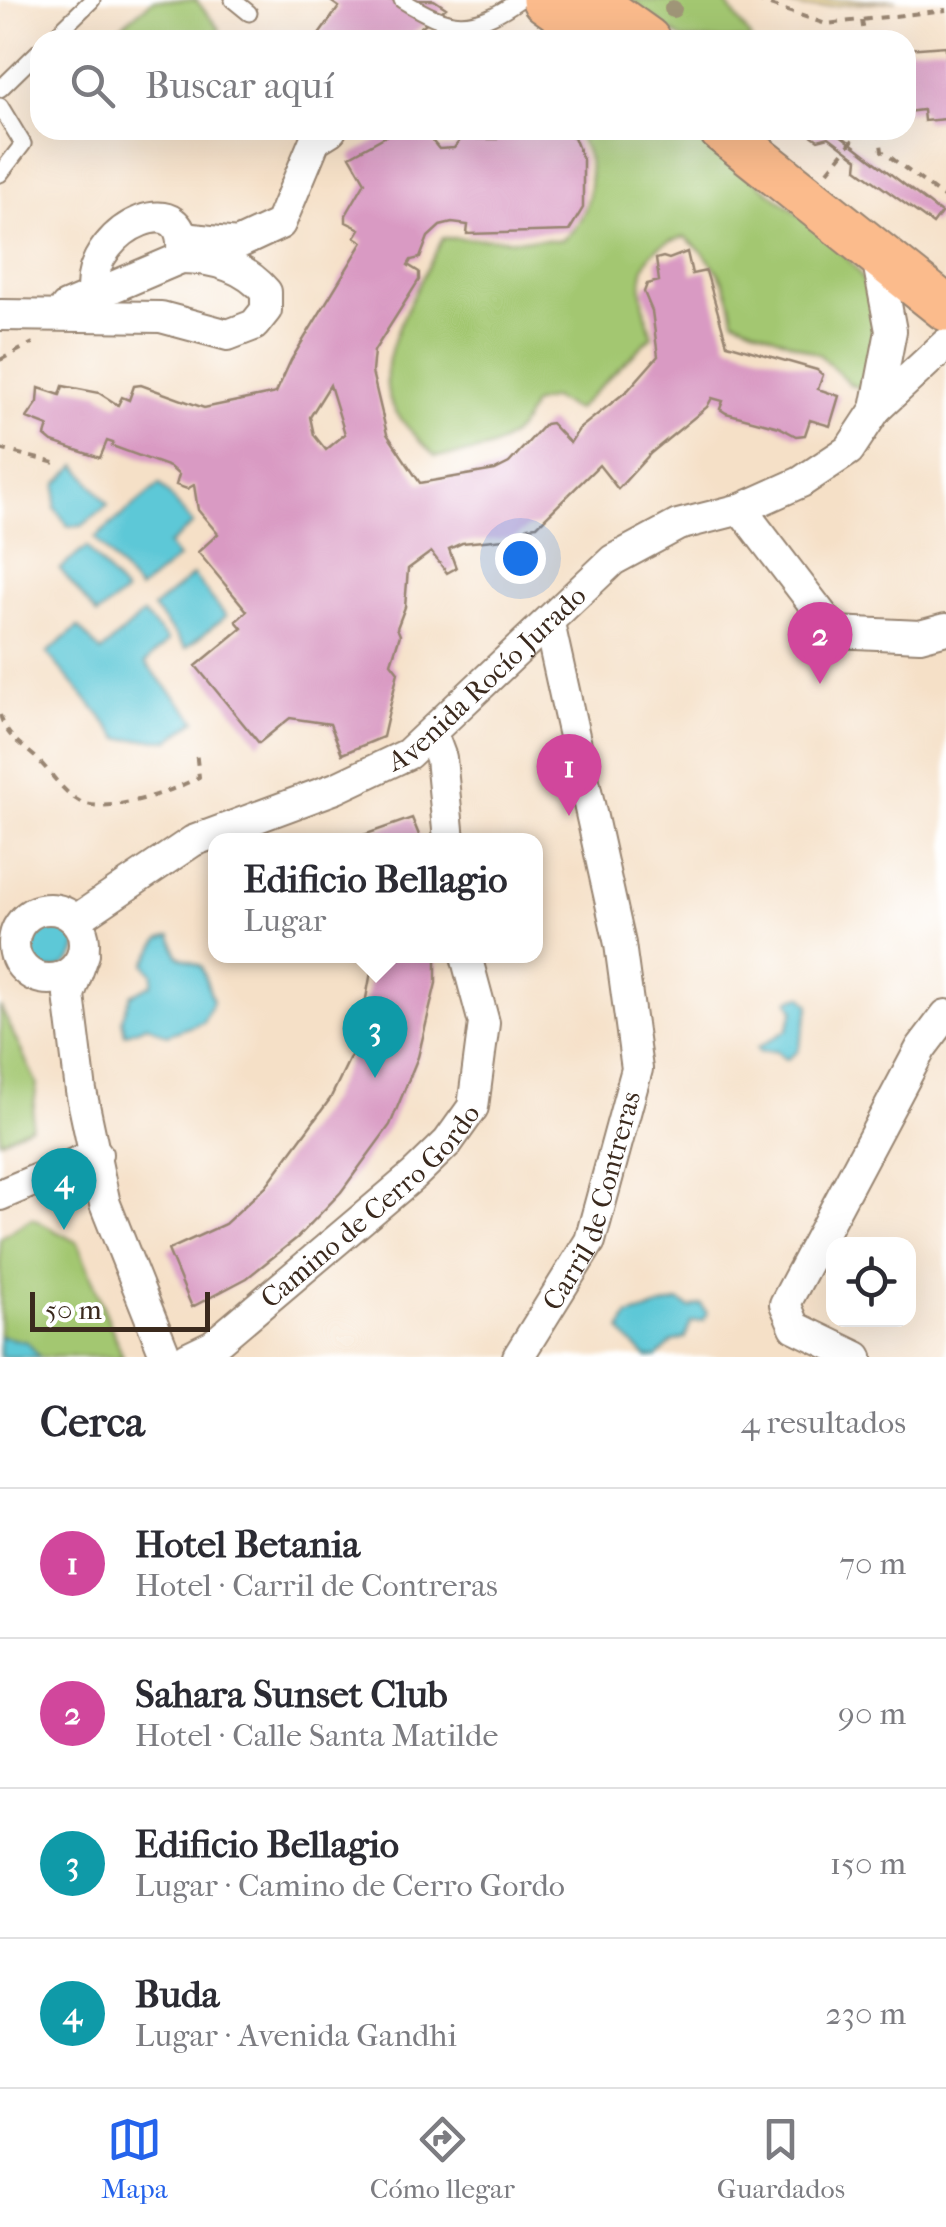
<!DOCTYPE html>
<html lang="es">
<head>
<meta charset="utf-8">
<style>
  body { margin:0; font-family:"IM FELL French Canon",serif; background:#f7f7f7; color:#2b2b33 }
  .controls { position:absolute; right:30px; bottom:30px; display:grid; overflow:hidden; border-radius:20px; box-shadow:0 10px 40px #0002 }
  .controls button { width:90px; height:90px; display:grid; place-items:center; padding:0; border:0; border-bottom:2px solid #e1e1e2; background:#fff; color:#2b2b33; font:50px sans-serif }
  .scale { position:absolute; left:30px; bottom:25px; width:180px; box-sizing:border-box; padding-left:10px; border:5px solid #3b2a1e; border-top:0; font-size:28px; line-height:35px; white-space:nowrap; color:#3b2a1e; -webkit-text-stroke:8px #fff; paint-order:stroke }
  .you { position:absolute; left:520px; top:558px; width:35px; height:35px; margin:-25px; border:8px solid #fff; border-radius:50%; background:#1a73e8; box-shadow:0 0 0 15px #1a73e833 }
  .badge { display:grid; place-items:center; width:65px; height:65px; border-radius:50%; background:#2563eb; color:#fff; font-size:32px; font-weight:700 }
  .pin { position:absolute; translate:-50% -82px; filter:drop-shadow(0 2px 5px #0008) }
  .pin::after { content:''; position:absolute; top:52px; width:35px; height:30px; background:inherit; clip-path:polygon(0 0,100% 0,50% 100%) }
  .popup { position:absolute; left:208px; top:833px; width:335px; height:130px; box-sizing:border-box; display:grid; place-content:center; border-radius:20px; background:#fff; filter:drop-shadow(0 2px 8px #0005); font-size:32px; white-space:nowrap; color:#7c7c81 }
  .popup b { font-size:38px; color:#2b2b33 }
  .popup::after { content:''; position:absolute; left:50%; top:100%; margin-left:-20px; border:20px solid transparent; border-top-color:#fff }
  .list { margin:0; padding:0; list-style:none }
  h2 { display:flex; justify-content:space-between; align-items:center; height:130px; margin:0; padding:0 40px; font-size:42px }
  h2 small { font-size:32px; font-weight:400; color:#7c7c81 }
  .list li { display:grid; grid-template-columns:65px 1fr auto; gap:30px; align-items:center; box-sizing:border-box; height:150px; padding:0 40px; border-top:2px solid #e1e1e2 }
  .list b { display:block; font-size:38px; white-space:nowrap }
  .list p { margin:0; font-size:32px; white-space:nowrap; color:#7c7c81 }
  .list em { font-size:32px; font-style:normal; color:#7c7c81 }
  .icon { flex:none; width:55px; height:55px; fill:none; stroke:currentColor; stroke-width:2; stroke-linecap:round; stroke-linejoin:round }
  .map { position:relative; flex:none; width:946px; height:1357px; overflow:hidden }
  .search { position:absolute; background:#fff; box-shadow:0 10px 40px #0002; left:30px; right:30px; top:30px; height:110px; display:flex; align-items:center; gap:25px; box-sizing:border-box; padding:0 35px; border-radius:30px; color:#7c7c81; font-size:38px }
  .sheet { height:730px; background:#fff }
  nav { display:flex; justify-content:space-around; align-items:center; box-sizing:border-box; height:140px; border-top:2px solid #e1e1e2; background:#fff; font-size:28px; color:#7c7c81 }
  nav a { display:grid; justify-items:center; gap:5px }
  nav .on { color:#2563eb }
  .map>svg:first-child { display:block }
  .green { fill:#a3c771; stroke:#6f7848; stroke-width:2.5 }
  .sand { fill:#eeda9e; stroke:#94825e; stroke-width:2.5 }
  .water { fill:#5dc8d7; stroke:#4c797a; stroke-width:2.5 }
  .building { fill:#d99ac3; fill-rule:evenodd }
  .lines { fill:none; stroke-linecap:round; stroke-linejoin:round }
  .lane-casing { stroke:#988572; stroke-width:19 }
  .street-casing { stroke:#988572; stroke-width:34 }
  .primary-casing { stroke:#988572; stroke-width:49 }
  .path { stroke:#988572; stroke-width:4; stroke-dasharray:8 8; stroke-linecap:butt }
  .lane { stroke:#fff; stroke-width:15 }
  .street { stroke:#fff; stroke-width:30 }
  .primary { stroke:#fbbb8c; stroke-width:45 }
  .tree { fill:#a09678 }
  .labels { text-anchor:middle; stroke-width:8; stroke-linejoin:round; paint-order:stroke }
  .street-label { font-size:28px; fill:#3b2a1e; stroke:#fff }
</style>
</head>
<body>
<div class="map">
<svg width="946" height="1357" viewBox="0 0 946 1357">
  <rect width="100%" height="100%" fill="#fff"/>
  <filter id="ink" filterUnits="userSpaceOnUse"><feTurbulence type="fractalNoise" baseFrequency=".01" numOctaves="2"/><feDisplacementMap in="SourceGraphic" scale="20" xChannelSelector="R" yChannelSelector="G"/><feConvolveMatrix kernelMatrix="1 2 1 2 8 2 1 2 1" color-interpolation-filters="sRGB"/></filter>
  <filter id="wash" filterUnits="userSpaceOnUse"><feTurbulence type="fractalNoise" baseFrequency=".0048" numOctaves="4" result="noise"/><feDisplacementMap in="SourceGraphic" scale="40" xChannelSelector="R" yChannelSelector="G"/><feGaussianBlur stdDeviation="2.25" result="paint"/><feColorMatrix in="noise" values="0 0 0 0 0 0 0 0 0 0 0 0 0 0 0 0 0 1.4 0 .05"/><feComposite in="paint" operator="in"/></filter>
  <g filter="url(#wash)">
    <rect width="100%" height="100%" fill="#f5e0c7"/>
    <!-- green -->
    <path class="green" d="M153,0h43l24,30 -12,10h-104z
      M629,0h95l28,40h-69z
      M570,130c30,0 97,-8 123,4 26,13 51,38 74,56 76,60 134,91 96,199l-12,-4 -31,-30 -86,-36c-6,-38 -19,-58 -49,-82 -57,11 -46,56 -33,99l-76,74 -24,-12 -20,6c-16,45 -54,50 -97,52 -16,-17 -36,-34 -45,-56 -17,-44 33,-120 53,-162l118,2c33,-18 41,-86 9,-110z
      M0,1006l37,78 -6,42 -31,15z
      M32,1218l46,25 45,114h-123v-119z"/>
    <!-- sand -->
    <path class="sand" d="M767,0h129l-89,8z"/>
    <!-- water -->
    <path class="water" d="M77,465l31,40 -26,21h-14l-13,-18 2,-24z
      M160,484l33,40 -25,21 10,13 -39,32 -44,-52z
      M87,547l38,46 -28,22 -37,-46z
      M193,575l33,41 -40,32 -33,-40z
      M143,614l25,27 -23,22 51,57 -26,20 -50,-1 -73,-86 31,-26 23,25z
      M21 942a28 28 0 1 1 56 0a28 28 0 1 1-56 0Z
      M171,936l7,20 23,10 12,35 -10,21 -36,13 -20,-10 -22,9 -3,-15 9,-24 21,-11 1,-10 -8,-10 15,-25z
      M802,996l8,9 -12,46 -12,9 -10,-9 -17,1 -2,-4 30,-18 7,-20 -5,-10z
      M679,1301l11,7 11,-4 6,9 -3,7 -13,2 -6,16 -13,4 -15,15h-10c-9,-9 -19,-14 -26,-27l7,-14z
      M0,1336l27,6 13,15h-40z"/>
    <g id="blocks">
      <!-- building -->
      <path class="building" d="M329,0h105l12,8 -42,32h-81l-5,-4 21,-29z
        M946,46v73l-22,2 -1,-11 -17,2v-63z
        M397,130h31l-3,2 14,17 15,-1 7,-9h36l1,-9 60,1 16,6 9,23v48l-14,23 -102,3 1,-9 -16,-2 -12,3 -12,11 -8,21 -9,2 -3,5 11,7v8l-45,71 -2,21 15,62 33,49 75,-13 14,-7 36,-39 6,-1 19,20 9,-14 49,-39 30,-34 -6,-45 -8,-19 3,-8 12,-3 -3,-22 7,-2 6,2 18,-7 5,22 14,-3 21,73 90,26 6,5 -5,14 21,7 -9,30 -20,-6 -5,15 -9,1 -17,-9 -53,-14 -6,-4 3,-8 -11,-3 -5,9 -56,46 -33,36 -19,-24 -62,61 -9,1 -13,11 -53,5 -13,6 7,19 -9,5 -16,-21 -23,17 -3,38 -8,21 3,7 -9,28 7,9 -15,65 -41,17 -12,-30 -40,-6 -31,25 -63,-77 46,-38 -6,-7 11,-10 -49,-59 20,-18 -20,-24 -4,-25 -7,4 -11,-4 3,-10 -9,-8 -58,-21 1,-3 -6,-2 -7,17 -48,-16 -7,-6 3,-10 -21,-8 11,-16 1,-14 21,7 3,-9 36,7 19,12 4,-8 7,3 5,-14 7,-1 63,23 72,-15 15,-33 72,-118 -8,-5 5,-8 -14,-7v-7l19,-33 -15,-26zM330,385l15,49 -19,16 -12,-15 -4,-18z
        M804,130l31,1 106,82 -8,11 -76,-55 1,-10 -29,-22 -11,3z
        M412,818l9,22h-62l-1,-3z
        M374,956h62v27l-18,74 -28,68 -49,67 -44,46 -50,40 -55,29 -24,-57 57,-26 41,-38 64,-87 28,-58z"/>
    </g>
  </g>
  <g filter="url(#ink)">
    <use href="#blocks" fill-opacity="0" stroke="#988572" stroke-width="2.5"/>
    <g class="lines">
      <defs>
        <path id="lane" d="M233,0l16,13
          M402,0c48,30 69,33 117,0
          M51,40l41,-40
          M0,89l40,-39
          M0,106l23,38 -23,30"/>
        <g id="street">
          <path d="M184,238l53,6 43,-20 35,-84 16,-10"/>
          <path d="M876,251l15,80 -15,78 70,-65"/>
          <path d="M66,307l115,-49c13,-76 -90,-33 -89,31l12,3"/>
          <path d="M0,315l161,2 67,18 26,-10 12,-15v-18c-22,-26 -52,-34 -85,-34"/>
          <path d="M741,509l94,123 85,4 26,-7"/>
          <path d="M432,734l9,24 8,82"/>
          <circle cx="49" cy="944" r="35"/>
          <path id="s1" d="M76,920l117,-79 143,-53 72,-34 205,-194 65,-35 63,-16 60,-27 48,-32 27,-41"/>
          <path d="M84,954l-15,41 12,96 24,113 61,153"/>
          <path d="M0,1195l97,-41"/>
          <path id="s2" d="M188,1357l25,-12 201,-170 34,-33 25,-35 11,-84 -18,-67"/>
          <path id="s3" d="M518,1357l72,-116 47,-172 -17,-125 -71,-321"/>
          <path d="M857,1357l-62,-30 -10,-23 136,-256 25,-33"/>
        </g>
        <path id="primary" d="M545,0l56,40
          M591,0l56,40
          M722,130l224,178"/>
      </defs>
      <!-- lane casing -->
      <use href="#lane" class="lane-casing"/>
      <!-- street casing -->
      <use href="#street" class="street-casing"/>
      <!-- primary casing -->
      <use href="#primary" class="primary-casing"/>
      <!-- path -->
      <path class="path" d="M755,0l71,24 120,-14
        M862,20l3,20
        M879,130l3,21 64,48
        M828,171l33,-41
        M0,360l33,-17
        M0,449l55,14
        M0,715c7,22 18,27 34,41 16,14 26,34 45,45 26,15 95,-10 120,-24l-3,-26"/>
      <!-- lane -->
      <use href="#lane" class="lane"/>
      <!-- street -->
      <use href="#street" class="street"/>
      <!-- primary -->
      <use href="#primary" class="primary"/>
    </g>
    <!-- trees -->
    <circle class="tree" cx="673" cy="9" r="9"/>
  </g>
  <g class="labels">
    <!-- street labels -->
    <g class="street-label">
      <text dy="10" stroke="none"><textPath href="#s1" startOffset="482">Avenida Rocío Jurado</textPath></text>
      <text dy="10" stroke="none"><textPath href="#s3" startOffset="175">Carril de Contreras</textPath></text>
      <text dy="10" stroke="none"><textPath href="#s2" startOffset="238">Camino de Cerro Gordo</textPath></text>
    </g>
  </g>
</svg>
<div class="controls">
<button><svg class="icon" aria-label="locate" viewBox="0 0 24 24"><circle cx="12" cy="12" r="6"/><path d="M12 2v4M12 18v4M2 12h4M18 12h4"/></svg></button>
</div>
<div class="scale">50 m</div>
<div class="you"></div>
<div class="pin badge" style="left:569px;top:816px;background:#d1479c">1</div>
<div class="pin badge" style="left:820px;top:684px;background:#d1479c">2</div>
<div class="pin badge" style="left:375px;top:1078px;background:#0f9aa8">3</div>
<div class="popup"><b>Edificio Bellagio</b>Lugar</div>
<div class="pin badge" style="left:64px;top:1230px;background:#0f9aa8">4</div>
<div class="search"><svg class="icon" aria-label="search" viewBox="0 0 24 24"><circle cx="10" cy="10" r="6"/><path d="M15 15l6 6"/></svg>Buscar aquí</div>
</div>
<section class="sheet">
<h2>Cerca<small>4 resultados</small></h2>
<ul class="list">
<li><span class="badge" style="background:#d1479c">1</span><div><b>Hotel Betania</b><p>Hotel · Carril de Contreras</p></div><em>70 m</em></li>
<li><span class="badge" style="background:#d1479c">2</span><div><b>Sahara Sunset Club</b><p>Hotel · Calle Santa Matilde</p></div><em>90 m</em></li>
<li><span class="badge" style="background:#0f9aa8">3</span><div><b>Edificio Bellagio</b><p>Lugar · Camino de Cerro Gordo</p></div><em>150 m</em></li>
<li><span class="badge" style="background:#0f9aa8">4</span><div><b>Buda</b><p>Lugar · Avenida Gandhi</p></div><em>230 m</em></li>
</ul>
</section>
<nav>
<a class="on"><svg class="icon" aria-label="map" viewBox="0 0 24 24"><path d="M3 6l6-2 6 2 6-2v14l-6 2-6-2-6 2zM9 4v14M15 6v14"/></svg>Mapa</a>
<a><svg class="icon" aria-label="directions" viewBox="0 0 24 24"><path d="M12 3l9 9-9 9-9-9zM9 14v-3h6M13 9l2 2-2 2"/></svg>Cómo llegar</a>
<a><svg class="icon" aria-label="saved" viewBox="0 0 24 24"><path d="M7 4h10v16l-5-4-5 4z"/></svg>Guardados</a>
</nav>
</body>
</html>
